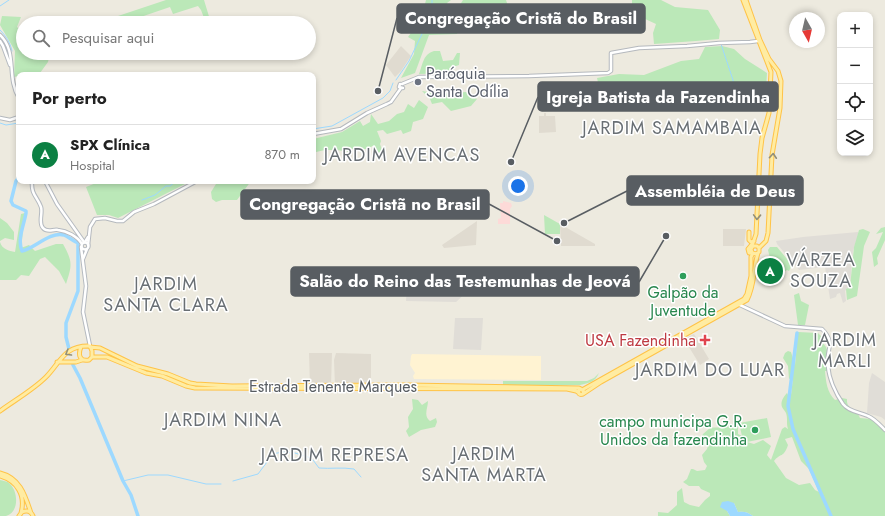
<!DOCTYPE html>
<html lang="pt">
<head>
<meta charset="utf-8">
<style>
  body { margin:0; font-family:Jost,sans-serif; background:#f2f2f2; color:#222 }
  .controls { position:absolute; right:12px; top:12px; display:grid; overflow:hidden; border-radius:8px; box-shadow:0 2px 6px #0003 }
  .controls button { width:36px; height:36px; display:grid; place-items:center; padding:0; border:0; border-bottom:1px solid #e0e0e0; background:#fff; color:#222; font:20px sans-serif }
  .compass { position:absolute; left:789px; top:12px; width:36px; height:36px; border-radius:50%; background:#fff; box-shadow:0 2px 6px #0003; rotate:172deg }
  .you { position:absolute; left:518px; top:186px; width:14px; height:14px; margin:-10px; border:3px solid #fff; border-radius:50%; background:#1a73e8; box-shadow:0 0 0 6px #1a73e833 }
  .badge { display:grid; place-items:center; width:26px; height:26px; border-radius:50%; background:#0b8043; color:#fff; font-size:13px; font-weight:700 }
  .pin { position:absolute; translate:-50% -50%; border:2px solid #fff; box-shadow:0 1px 4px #0006 }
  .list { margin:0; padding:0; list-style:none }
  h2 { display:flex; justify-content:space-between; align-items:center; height:52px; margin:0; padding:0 16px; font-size:17px }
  h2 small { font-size:13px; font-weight:400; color:#767676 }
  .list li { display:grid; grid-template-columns:26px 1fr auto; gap:12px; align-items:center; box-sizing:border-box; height:60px; padding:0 16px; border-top:1px solid #e0e0e0 }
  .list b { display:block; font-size:15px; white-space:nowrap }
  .list p { margin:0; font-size:13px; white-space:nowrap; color:#767676 }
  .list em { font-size:13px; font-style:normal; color:#767676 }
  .icon { flex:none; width:22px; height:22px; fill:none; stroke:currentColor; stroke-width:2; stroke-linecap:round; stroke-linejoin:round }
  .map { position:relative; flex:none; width:885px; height:516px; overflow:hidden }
  .search { position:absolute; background:#fff; box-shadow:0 2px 6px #0003; left:16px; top:16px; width:300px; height:44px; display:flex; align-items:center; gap:10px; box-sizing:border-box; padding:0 14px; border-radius:22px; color:#767676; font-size:15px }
  .panel { position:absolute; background:#fff; box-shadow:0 2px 6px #0003; left:16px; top:72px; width:300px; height:112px; border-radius:8px }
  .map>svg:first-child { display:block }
  .commercial { fill:#fff3d2 }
  .industrial { fill:#e0ddd7 }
  .education { fill:#e0dbd0 }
  .medical { fill:#fddad8 }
  .green { fill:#bbe8b8; fill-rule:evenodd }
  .water { fill:#9dd9ff }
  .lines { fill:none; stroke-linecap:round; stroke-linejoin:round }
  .stream { stroke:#9dd9ff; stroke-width:1 }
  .river { stroke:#9dd9ff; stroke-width:3.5 }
  .tertiary-casing { stroke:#b5b9be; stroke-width:4.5 }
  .secondary-casing { stroke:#b5bac0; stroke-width:4.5 }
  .primary-casing { stroke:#ffc347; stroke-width:5 }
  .tertiary { stroke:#fff; stroke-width:2.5 }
  .secondary { stroke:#fff; stroke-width:2.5 }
  .primary { stroke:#ffeca2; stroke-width:3 }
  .oneway { stroke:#928f78 }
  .worship-dot { fill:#6b7280; stroke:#fff; stroke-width:1.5 }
  .leisure-dot { fill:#2e9e5b; stroke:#fff; stroke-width:1.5 }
  .health-dot { fill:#e0444e; stroke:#fff; stroke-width:1.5 }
  .labels { text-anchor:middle; stroke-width:3; stroke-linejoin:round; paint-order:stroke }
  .worship-label { font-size:16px; fill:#5b616d; stroke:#fff; text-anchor:start }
  .leisure-label { font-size:16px; fill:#27864d; stroke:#fff }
  .health-label { font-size:16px; fill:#be3a42; stroke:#fff; text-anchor:end }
  .street-label { font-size:16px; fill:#585d62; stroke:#fff }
  .quarter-label { font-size:18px; letter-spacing:1px; fill:#696f74; stroke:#fff }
  .leader { fill:none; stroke:#585d62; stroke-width:1.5 }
  .callout-dot { fill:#585d62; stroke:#fff; stroke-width:1.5 }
  .callout { fill:#585d62; stroke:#585d62; stroke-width:1.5 }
  .callout-label { font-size:17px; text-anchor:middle; font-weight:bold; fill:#fff }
</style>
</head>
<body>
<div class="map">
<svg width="885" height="516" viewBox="0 0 885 516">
  <rect width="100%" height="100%" fill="#edeadf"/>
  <!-- commercial -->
  <path class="commercial" d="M412,354l129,2v24l-127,-1 -1,-3 2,-3 -5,-8 1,-9z"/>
  <!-- industrial -->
  <path class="industrial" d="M858,232v3l-5,16 -3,34 -5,6 1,10 -3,2 -3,-10 -3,1 -1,3 -6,2 -5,-32 -26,3 -22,-26 -1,-3 27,-4z
    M407,286h64v2l-15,14 -50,-1z
    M455,318h28l-2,32 -28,-1z
    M872,373l13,9v38l-4,-3 -14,-4 2,-30z"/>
  <!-- education -->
  <path class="education" d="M401,46l10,10 -10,15 -6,6 -9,-12z
    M544,113h2v3h9l1,16 -17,1v-17h5z
    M477,221l-1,24 -32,3 -2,-3z
    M560,224l35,20v2h-34z
    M723,229h23l-2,17h-21z
    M694,334l15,25 -9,6 -16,-26z
    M309,353h23l-1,33h-21z
    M336,353l35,1v32h-36l-1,-26z"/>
  <!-- medical -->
  <path class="medical" d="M503,201l8,2 1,3 -2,3v15h-12v-5l3,-1 -1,-15h3z"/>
  <!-- green -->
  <path class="green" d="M166,0h38l7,23h-5l-5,-13 -3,-4 -25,8 -3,-7 -47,16h-26z
    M426,0h25l-4,3 2,7 9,-2 5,-8h43l5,15 -39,1 -11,4 -4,14 -28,1 -14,38 -14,5 13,-24 1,-13 -7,-4 13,-18z
    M632,0h29l14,7 33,3 12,20 -1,9 -23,2 -42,3 -1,-11 3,-9 -24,-11z
    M2,16l19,1 -4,10 6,5v21h27l-2,9 -8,11 -21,2v1l-5,1 1,-26 -15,-26z
    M722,46l12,3 11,10 22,14 -2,34 -12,-2 -9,-3 -17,-10 -14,5 -63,5 -8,-17h-6v15l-4,2 -2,-10 -30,-1 -3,-13 22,-4 25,1 37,-14 18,-2 6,-12z
    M434,51h6l3,10 10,-1 4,-7h3l-1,12 -6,2 -2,6 -32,1c4,-10 4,-20 15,-23z
    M422,91l18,3 26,-2 11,7 -6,7 -20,5 -9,-9 -10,2 -2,-5z
    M419,100l9,7 -5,12 -10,3 -2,9 -8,3 -2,-4 -14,4 -4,-4 -6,1 4,10 -1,3 2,6 -5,5 -4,-9 -7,3h-14l-2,3c-9,-2 -30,-4 -37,2v-15l29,-7 18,-11 3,5 7,-4 1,-8 7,10 11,-3 8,-7 7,-2 4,-8 6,4z
    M101,181h90l-73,37 -9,-3h-12l-11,-28z
    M221,181h30l-14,19h-15l-6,2 -4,-3 -1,-7 5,-8z
    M25,213l-4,35 8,-3 6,6 21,-7h7c10,18 9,21 3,40l-7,-13 -14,-14 -5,2 -11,17 -8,-1 -5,5h-16v-38c2,7 9,9 15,10l6,-38z
    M544,215l16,9v10h-15z
    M0,218l7,5 7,9v8l-9,-2 -5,3z
    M885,227v13l-8,18 1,6 -4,3 -2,-15 4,-4 7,-16 -7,2 5,-6z
    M863,229l7,3 -6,14 -7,50 -10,4 -1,-11 4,-2 4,-40 5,-17z
    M770,247h7l15,18 -3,6 -2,-1 -3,2 -14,-14 -2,-8z
    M799,293l2,8 8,4 -4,20h-7l-4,-30z
    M798,332l20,1 3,3 1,6 4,5 2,6v18h-3c1,11 2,21 10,29l7,-2 5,1c-1,11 10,10 13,19l11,1 14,8v89h-132c-5,-4 -9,-5 -15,-4l-4,-9 -7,8 3,5h-72v-4l10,1 9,-8v-13l5,-4 2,14 6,3 9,2 6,-7 5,-4v-3l-9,-4 -2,-3h-10l-6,-4 4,-3 4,-10h2l4,2 8,-1 2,-4 -3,-4 -2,-7 5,-6 1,-3 -5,-1 -2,-7 2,-4 7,-6c3,-1 7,0 10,-1 7,-2 10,-4 18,-2v9l4,2 -3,-13 28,-5 4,19 -24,5 7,2 9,-4 8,6 -4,9 4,5 11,-31 3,-2 3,2c-2,-5 0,-11 -2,-16 -1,-2 -3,-4 -4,-6 -2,-5 2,-11 5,-14l1,2h3l2,-17 -1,-1 -3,2 -1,-13 -5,-8 2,-5 3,-2 3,1 4,13zM792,437l9,24 8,8 10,23 -4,-2 -5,-7 -11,2 -13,-7 -12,-17c6,-8 10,-3 14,-16l-3,-6z
    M599,373c-4,9 -10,10 -19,12l-77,1v-5h84l7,-3z
    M412,399l6,1 4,5 6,-4c0,7 -5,15 2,20l6,-3 1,4 -2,5 -14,3 -12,7 -3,-6 3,-4 -1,-10 5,-8z
    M0,480c3,1 7,1 9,3 9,7 11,29 -3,33 -2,0 -4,0 -6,0z"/>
  <!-- water -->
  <path class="water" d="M728,501l6,2 4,9c6,-1 10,0 15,4h-23l-3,-5 -7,-4 2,-5z"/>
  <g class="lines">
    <!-- stream -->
    <path class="stream" d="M0,6l9,-6
      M0,30c6,6 10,12 12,21
      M721,44l12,36 1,13
      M396,80l13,-19 23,-48v-13
      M0,123l6,2 13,-2
      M313,129l19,-3 51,-28 7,-7 3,-8
      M178,181h5
      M142,200l13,-5 11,-9h4l6,-5
      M123,481l25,-6h20l38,9h15
      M233,481l25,-7 15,-20 9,-2 13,1 13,4 5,3 6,8c11,1 23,-1 35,1l7,8"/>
    <!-- river -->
    <path class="river" d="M19,177l-3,4 -5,20 2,4 13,6v2c-2,12 -9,26 -4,38 12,-2 28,-20 42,-16 5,2 9,6 14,8v48l-12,32v14l3,12
      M797,333l-9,73 5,23 38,87
      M73,365l7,13 43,103 8,14 7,21"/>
    <defs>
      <path id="tertiary" d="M400,84l-1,3 4,1
        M402,84l17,-7 110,-1 79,-3 3,-2v-18l28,-5 48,-2 32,-3 31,-1 8,-1
        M0,118l10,2 9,-3
        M313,134l28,-5 26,-16 20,-9 4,-2 10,-14
        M85,242l3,-5
        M88,245l2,-18 5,-8 10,-1 12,3h6l11,-9 20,-8 43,-23
        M740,305l45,21 37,3c15,15 3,21 6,37 1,13 8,28 15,38 6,8 17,8 25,12 7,3 12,9 17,14"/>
      <path id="secondary" d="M0,35c18,17 6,42 19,63
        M0,41l3,5 7,19
        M32,181c-1,14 5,15 9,26 2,6 -3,16 2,21 4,5 10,1 15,2 9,1 19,6 24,14
        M45,181l12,23 27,38
        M81.5 246a3.5 3.5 0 1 1 7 0a3.5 3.5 0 1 1-7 0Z
        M81,247l5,39 -3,26 7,34
        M83,259l4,-10"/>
      <path id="primary" d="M743,0l28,72 -2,41 -7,25 -2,16 -4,80 -3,9 -5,6 1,4h4
        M746,0l14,40 9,19 9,12 3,10 -1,27 -8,47 -4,78 -2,8 -7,7v4l-3,2 -3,-1
        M749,232v8l2,2 3,-1
        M752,253l-1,-4 2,-3h4l2,2
        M81,347c-3,7 -2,15 8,13l3,-3h15l39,16 16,3 24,10 9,2 372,1 9,2 3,2
        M90,347l10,1 37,18 31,8 22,9 6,1 36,2 176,-1 171,3 2,1
        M57,362h19l6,-2
        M578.5 392a2.5 2.5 0 1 1 5 0a2.5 2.5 0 1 1-5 0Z
        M582,390l162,-91 3,-5 4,-18v-19l2,-4
        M583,394l18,-12 146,-82c8,-15 6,-31 11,-47
        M0,411c15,-11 33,-21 46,-34 14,-14 18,-32 44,-31l2,5v6
        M0,473c20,5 25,22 31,40
        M0,476c17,5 26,19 21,37
        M19,516l3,-4c5,-2 9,-1 11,4"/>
    </defs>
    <!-- tertiary casing -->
    <use href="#tertiary" class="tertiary-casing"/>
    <!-- secondary casing -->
    <use href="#secondary" class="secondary-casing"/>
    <!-- primary casing -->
    <use href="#primary" class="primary-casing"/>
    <!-- tertiary -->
    <use href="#tertiary" class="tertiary"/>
    <!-- secondary -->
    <use href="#secondary" class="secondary"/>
    <!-- primary -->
    <use href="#primary" class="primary"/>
  </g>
  <!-- one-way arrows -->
  <defs><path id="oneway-chevron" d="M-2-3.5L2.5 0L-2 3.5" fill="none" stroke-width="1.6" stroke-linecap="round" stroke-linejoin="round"/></defs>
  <g class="oneway">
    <use href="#oneway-chevron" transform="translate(773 156) rotate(-86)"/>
    <use href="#oneway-chevron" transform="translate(757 217) rotate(92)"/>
    <use href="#oneway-chevron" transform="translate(68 353) rotate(150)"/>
  </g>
  <!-- markers -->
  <circle class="worship-dot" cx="418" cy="82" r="4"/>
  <g class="leisure-dot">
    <circle cx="683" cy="276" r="4"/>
    <circle cx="755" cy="430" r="4"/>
  </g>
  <path class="health-dot" d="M703 334h4v4h4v4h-4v4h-4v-4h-4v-4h4z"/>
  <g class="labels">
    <!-- worship labels -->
    <g class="worship-label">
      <text x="426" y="79">Paróquia<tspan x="426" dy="18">Santa Odília</tspan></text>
    </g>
    <!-- leisure labels -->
    <g class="leisure-label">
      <text x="683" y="298">Galpão da<tspan x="683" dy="18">Juventude</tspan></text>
      <text x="747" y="427" text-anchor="end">campo municipa G.R.<tspan x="747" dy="18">Unidos da fazendinha</tspan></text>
    </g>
    <!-- health labels -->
    <g class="health-label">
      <text x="696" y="346">USA Fazendinha</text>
    </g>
    <!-- street labels -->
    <g class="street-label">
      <text x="333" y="392">Estrada Tenente Marques</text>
    </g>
    <!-- quarter labels -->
    <g class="quarter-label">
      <text x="672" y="134">JARDIM SAMAMBAIA</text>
      <text x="402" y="161">JARDIM AVENCAS</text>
      <text x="821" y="266">VÁRZEA<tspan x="821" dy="21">SOUZA</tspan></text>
      <text x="166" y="290">JARDIM<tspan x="166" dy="21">SANTA CLARA</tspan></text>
      <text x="845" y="346">JARDIM<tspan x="845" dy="21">MARLI</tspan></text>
      <text x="710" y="376">JARDIM DO LUAR</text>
      <text x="223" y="426">JARDIM NINA</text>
      <text x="484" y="460">JARDIM<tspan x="484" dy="21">SANTA MARTA</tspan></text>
      <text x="335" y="461">JARDIM REPRESA</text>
    </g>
  </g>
  <!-- callouts -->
  <path class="leader" d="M378 91L397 18M511 162L538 97M564 223L627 191M557 241L489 204M666 236L639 282"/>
  <g class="callout-dot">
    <circle cx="378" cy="91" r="4"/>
    <circle cx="511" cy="162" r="4"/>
    <circle cx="564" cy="223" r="4"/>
    <circle cx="557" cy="241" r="4"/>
    <circle cx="666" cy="236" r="4"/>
  </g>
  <g class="callout">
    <rect x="397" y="4" width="248" height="29" rx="4"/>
    <rect x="538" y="82" width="240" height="29" rx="4"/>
    <rect x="627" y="176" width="176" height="29" rx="4"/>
    <rect x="241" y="190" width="248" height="29" rx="4"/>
    <rect x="291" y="267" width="348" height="29" rx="4"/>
  </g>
  <g class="callout-label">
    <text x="521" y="24">Congregação Cristã do Brasil</text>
    <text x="658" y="103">Igreja Batista da Fazendinha</text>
    <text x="715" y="197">Assembléia de Deus</text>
    <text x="365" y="210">Congregação Cristã no Brasil</text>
    <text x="465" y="287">Salão do Reino das Testemunhas de Jeová</text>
  </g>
</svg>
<div class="controls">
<button>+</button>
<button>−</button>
<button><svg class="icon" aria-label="locate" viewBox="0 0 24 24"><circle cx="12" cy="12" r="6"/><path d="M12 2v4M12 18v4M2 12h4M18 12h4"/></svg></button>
<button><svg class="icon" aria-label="layers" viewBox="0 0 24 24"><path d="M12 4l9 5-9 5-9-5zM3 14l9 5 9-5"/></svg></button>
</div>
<svg class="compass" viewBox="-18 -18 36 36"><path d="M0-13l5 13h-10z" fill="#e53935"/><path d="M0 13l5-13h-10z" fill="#767676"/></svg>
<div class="you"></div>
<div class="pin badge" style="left:770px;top:271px">A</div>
<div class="search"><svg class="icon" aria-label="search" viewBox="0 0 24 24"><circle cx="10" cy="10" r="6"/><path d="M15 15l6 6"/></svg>Pesquisar aqui</div>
<section class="panel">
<h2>Por perto<small></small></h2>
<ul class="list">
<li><span class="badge">A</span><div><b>SPX Clínica</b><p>Hospital</p></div><em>870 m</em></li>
</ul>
</section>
</div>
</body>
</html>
